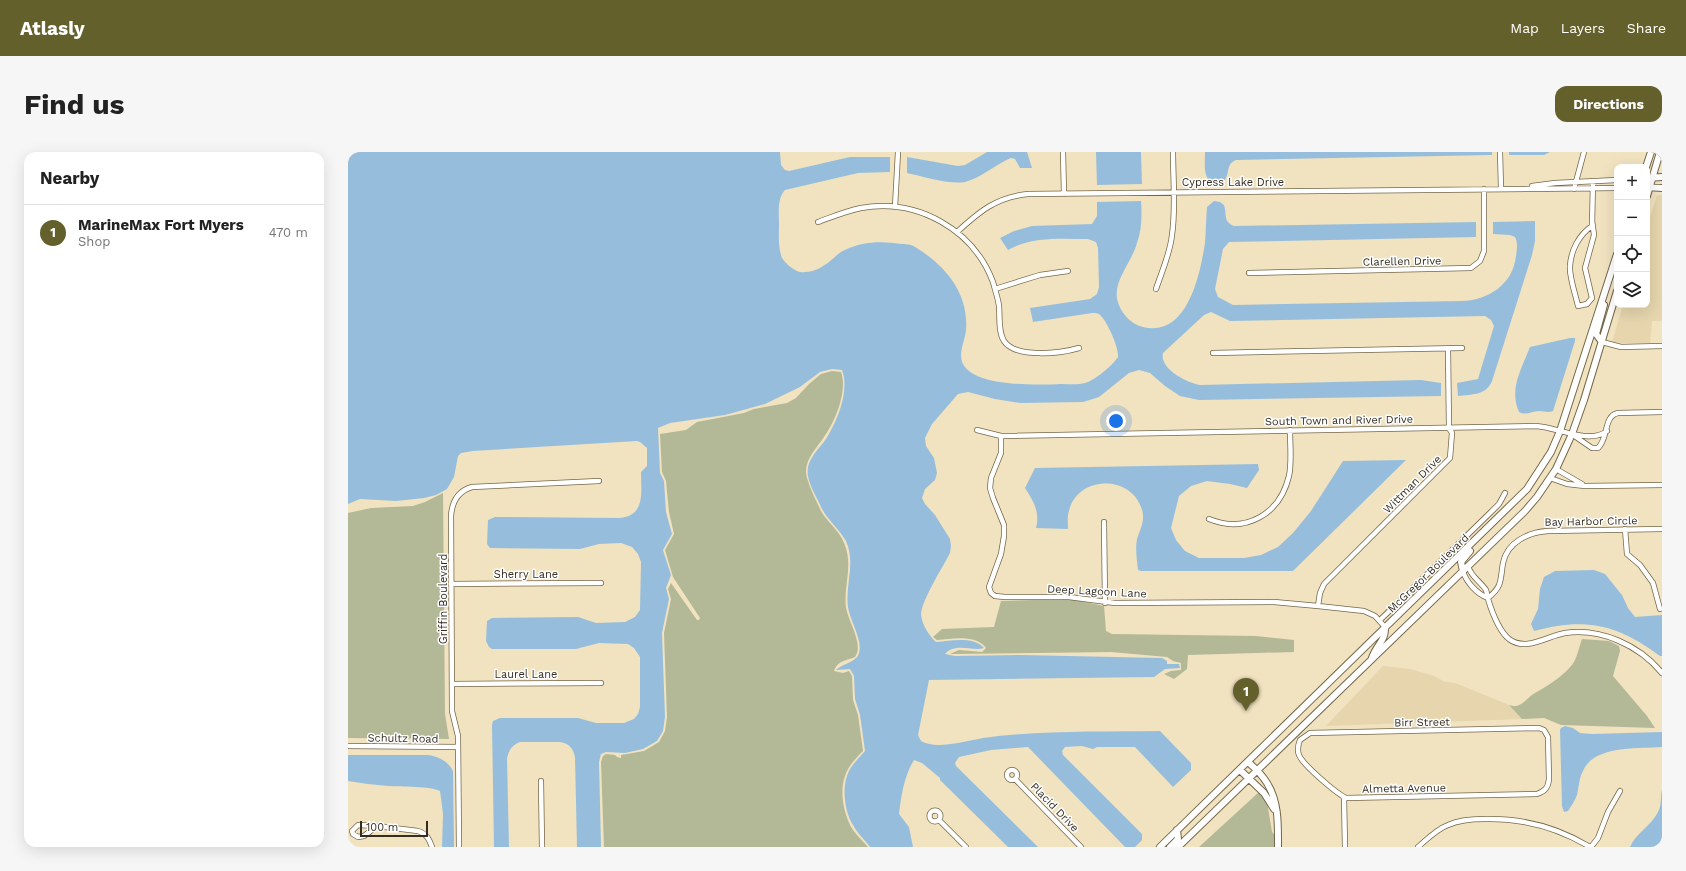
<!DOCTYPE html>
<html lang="en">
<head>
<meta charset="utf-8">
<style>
  body { margin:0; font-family:"Work Sans",sans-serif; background:#f6f6f6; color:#222 }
  .controls { position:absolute; right:12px; top:12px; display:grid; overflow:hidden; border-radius:8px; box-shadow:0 4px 16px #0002 }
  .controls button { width:36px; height:36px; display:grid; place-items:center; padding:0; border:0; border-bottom:1px solid #e0e0e0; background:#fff; color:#222; font:20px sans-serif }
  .scale { position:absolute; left:12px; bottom:10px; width:68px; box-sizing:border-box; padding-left:4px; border:2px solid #342e21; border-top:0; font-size:11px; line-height:14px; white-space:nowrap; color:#342e21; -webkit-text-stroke:3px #fff; paint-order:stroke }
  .you { position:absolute; left:768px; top:269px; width:14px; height:14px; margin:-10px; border:3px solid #fff; border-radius:50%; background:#1a73e8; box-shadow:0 0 0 6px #1a73e833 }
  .badge { display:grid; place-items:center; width:26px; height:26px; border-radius:50%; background:#63602c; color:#fff; font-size:13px; font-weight:700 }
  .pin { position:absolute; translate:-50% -33px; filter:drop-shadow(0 1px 2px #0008) }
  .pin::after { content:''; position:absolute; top:21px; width:14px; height:12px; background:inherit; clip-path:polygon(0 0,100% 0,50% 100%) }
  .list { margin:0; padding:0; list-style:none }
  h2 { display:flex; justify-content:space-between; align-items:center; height:52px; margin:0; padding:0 16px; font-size:17px }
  h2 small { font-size:13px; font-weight:400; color:#767676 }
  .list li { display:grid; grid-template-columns:26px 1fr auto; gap:12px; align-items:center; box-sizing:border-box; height:56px; padding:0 16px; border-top:1px solid #e0e0e0 }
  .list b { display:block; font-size:15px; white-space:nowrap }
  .list p { margin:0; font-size:13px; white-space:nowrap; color:#767676 }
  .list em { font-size:13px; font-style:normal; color:#767676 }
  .icon { flex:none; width:22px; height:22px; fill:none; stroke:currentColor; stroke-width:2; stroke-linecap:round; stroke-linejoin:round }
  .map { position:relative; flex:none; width:1314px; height:695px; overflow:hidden; border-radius:12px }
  header { display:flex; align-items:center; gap:24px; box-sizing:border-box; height:56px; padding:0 20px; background:#63602c; color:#fff }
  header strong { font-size:19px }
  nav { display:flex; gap:22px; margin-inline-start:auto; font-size:14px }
  .intro { display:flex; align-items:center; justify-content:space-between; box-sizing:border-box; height:96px; padding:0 24px }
  h1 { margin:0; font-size:28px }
  .button { padding:10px 18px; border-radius:12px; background:#63602c; color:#fff; font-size:14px; font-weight:700 }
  main { display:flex; gap:24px; padding:0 24px }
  aside { flex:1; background:#fff; border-radius:12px; box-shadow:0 4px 16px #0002 }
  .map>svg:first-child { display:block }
  .built { fill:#e6d5ad }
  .green { fill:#b3b897 }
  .water { fill:#96bedc }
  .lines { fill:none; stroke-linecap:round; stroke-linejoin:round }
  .street-casing { stroke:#746749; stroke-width:6 }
  .secondary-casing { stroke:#746749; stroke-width:8 }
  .street { stroke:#fff; stroke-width:4.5 }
  .secondary { stroke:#fff; stroke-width:6 }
  .labels { text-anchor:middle; stroke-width:3; stroke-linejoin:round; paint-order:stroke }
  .street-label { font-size:11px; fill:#342e21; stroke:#fff }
</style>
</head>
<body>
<header>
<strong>Atlasly</strong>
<nav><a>Map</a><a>Layers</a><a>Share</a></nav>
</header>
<div class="intro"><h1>Find us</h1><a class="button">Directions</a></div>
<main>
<aside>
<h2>Nearby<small></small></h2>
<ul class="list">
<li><span class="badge">1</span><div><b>MarineMax Fort Myers</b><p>Shop</p></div><em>470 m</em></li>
</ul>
</aside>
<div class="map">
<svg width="1314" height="695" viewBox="0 0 1314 695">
  <rect width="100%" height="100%" fill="#f1e2c0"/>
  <!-- built -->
  <path class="built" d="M1309,43h5v126h-10l-2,22h-27l-11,-1 11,-37h24v-78z
    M1035,514l27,3 24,7 11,6 10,1 54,22 13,14 -196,7z"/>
  <!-- green -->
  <path class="green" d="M484,219l9,1c7,19 -6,50 -17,65 -8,12 -22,25 -17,41 3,11 9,22 14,33 6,11 18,19 23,32 10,23 -1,42 2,65 3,15 18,37 9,49 -9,4 -17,3 -21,14l9,2 6,-2 3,5 1,24 5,15 5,36c-7,7 -15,15 -18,25 -6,16 -1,40 8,54 4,6 10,11 15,17h-264l-3,-85 2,-6 3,-2 9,1 2,2 4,1v-3l23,-4 15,-9 6,-11 2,-14 -3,-84 7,-34 -3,-10 3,-6 26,37h2l1,-2 -27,-41 -8,-27 9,-16 -5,-22 -3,-31 -4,-9 -2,-38 26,-4 11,-8 47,-9 10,-4 33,-6 9,-5 13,-14 12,-10z
    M95,341l2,221 4,25 -101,-1v-225l23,-5 42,-2 12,-4z
    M722,447l34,7 2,25 6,3 144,2 38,4v12l-106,3 -1,14 -13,10 -10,-5 7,-3 10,-1v-7l-8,-2 -6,-4 -56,-5 -161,2 9,-4 23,2 4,-4c-10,-14 -34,-9 -49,-8l-4,-3 9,-8 52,-2 7,-26z
    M1234,487l27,2 10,5 1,5 -7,25 34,40 8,12 -94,-3 -17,-7 -22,1 -13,-14c12,5 18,-8 26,-12 14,-8 27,-16 37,-28 5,-6 7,-18 10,-26z
    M911,640l8,10 5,30 3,3 1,12h-77z"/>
  <!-- water -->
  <path class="water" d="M0,0h432l1,13 4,5 4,1 61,-14h40v15l-32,1 -73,17c-8,8 -6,24 -6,35 0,10 -1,20 2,30 1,6 13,16 19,17 7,1 18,-2 23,-6 8,-4 14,-13 22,-16 18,-9 37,-9 56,-6 4,0 10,0 14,3 30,18 54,46 51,83 -1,12 -10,26 -1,37 16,20 73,18 96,17 8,0 17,1 24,-1 9,-2 28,-18 33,-26 1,-9 -10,-34 -17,-41 -2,-3 -5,-3 -9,-3l-59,9 -3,-14 60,-9 7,-5 2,-7 -1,-39 -2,-6 -8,-3c-27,0 -55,-3 -80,11l-8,-12 14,-7 18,-5 60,-2 5,-8v-14l44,-1c1,14 1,28 -4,42 -5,19 -23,36 -20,56 3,13 13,25 26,28 44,11 57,-52 62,-84 1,-12 1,-24 2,-36l7,-6 6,1 4,3c3,9 -1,17 10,21l242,-4v15l-247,5 -6,7 -8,40 3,8 15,8 229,-4c27,-1 51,-17 54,-45 1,-7 2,-13 -1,-19l-5,-2 -17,-1v-12l42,-1v20l-3,14 -40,126c-6,15 -21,13 -34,15l-1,-13 21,-4 16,-53 -3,-6 -6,-4 -255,5 -19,-9 -7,3 -41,38c-4,16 24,30 37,32l221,-5 20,3v13l-242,4 -19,-4 -15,-10 -15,-13 -11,-3 -10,3 -30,24 -16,5 -63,1 -25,-4 -27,-7 -10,2 -26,30 -7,14 1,8 8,12 3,15 -2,7 -10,9 -3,9 3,6 10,11 15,24 1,7 -1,7c-7,14 -29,48 -29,62 1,9 8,21 15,27 15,-1 37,-6 48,6 -12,4 -28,-6 -39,6l10,2 66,-1 141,3 5,3v3h12l1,4 -15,1 -11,8 -225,3 -11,55 3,6c15,9 45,0 62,-3 58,-8 118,-6 177,-7l31,32v7l-18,17 -38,-40h-38l-4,2 -11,-3 -17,1 -3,4 1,4 79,79v6l-7,7h-10l-97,-100 -37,3 -32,7 -4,6 1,3 82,81h-30l-68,-67v-2l-18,-15 -8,-3c-10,16 -13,37 -15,54l10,13 4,20h-43c-5,-7 -13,-14 -17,-22 -8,-12 -11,-35 -6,-49 3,-10 11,-17 18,-25l-5,-36 -5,-16 -1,-23 -4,-7 -14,1c6,-6 21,-8 23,-17 4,-13 -9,-32 -11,-46 -3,-23 8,-43 -2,-66 -6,-11 -19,-22 -24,-32 -4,-10 -12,-21 -14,-33 -3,-15 10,-26 18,-37 11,-18 24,-48 16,-69l-10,-1 -12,3 -20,15 -35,17 -40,11 -55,8 -12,5 2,45 4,8 2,31 6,22 -9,16 8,25 -5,13 3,11 -7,34 3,84 -2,14 -6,10 -14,8 -18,4 -19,-1 -5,2 -2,8 2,85h-24l-2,-90c-2,-9 -6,-14 -16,-15h-39c-8,3 -11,8 -13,16l2,89h-15l-2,-122 1,-4 7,-3h78l18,5h28l10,-4 4,-5 2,-7v-50l-6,-9 -6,-4 -29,-1 -23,6h-84l-3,-2 -3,-6 1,-20 5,-3 86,-1 18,6 29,-1 10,-5 5,-7 1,-48 -3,-8 -6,-7 -11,-4 -22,1 -19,5 -90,-1 -3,-4 1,-24 7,-3 123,1c28,-1 23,-26 23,-46l6,-6v-18l-7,-6 -3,-1 -164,10 -12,2 -3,3 -4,21 -7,12 -11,6 -12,3 -28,3 -36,-2 -12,5z
    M639,0h40l5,16h-12l-5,-9 -4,-1c-15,6 -30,20 -46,24 -16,3 -43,-6 -58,-9v-16l51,9 7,-1z
    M748,0h45l1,32 -45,1z
    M857,0h287v3l-256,5c-10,4 -6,12 -11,20l-8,4c-15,-2 -12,-20 -12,-32z
    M1161,0h41l-6,3h-35z
    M1222,186h5v3l-22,70c-5,2 -8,0 -14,0 -7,0 -13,5 -20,1 -10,-23 2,-42 11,-65z
    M1058,308l-113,111h-152l-3,-1c-1,-9 -3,-22 -1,-31 4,-12 9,-20 4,-32 -12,-33 -64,-31 -72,4 -2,6 -1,12 -1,18l-32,-1c4,-16 -2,-26 -11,-40l10,-20 223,-4 1,6 -12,18 -17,-4 -23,-3 -16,5 -12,10 -8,32 5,12 9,11 14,7h45l17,-3 17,-8 15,-14 18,-22 32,-50z
    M1246,418l11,4 17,21 6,13 7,9 27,-2v41h-2c-42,-32 -76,-39 -126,-25l-3,-7 7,-15 2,-20 4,-12 11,-6z
    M1217,574l8,2 7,5 12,1 70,-2v15c-24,2 -68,-2 -79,24 -4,7 -4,16 -6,24 -2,6 -6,11 -9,16l-4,1 -2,-6 -2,-76 1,-2z
    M0,603h79c11,1 21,6 26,16l1,76h-12l1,-33 -3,-23c-9,-5 -39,-4 -52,-5 -13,-1 -27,-3 -40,-5z
    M1314,638v57h-32c6,-14 21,-21 28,-35 4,-7 2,-14 4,-22z"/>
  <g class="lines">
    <defs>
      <path id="street" d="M715,0l1,42
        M1152,0l1,36
        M1184,34l23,-3 62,-3
        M1226,37l10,-37
        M547,55l3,-55
        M1244,68l2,15 -9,33 7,30 -5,6 -9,2c-2,-10 -9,-29 -8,-40 1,-16 9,-31 22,-40l1,-45
        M470,70c14,-5 28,-11 43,-14 56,-10 112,21 132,74 2,8 5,16 6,24 1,10 -1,26 5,35 12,18 58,12 75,7
        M609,80c22,-20 39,-35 71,-38l589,-6
        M901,121l222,-5 9,-7 4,-10v-62
        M647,137l45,-14 28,-4
        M808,137c6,-18 14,-35 16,-54 4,-27 1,-56 1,-83
        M1254,190l19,5 41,-1
        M865,201l249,-5
        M629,278l24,6 535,-10c20,1 54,19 71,5
        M1225,283l19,13h6c11,-10 5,-32 20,-35l44,-1
        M653,284v17l-10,25 -1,10 3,10 11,27v11l-3,18 -12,33 2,6 4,3 10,1h64l46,6 159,-1 44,4 46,5 11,5 10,11
        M1208,317l26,15
        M1202,326l17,6 18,2 77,-1
        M861,367c37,15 71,-5 80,-43 3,-14 1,-31 1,-46
        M756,370l1,81
        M1277,377l2,25 13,11 13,18 7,26
        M1120,414c3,11 12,15 18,24 1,2 1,6 2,9 4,13 10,31 21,40 17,13 38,-3 56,-6 36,-5 74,12 97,40
        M1115,419c3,11 14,23 25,27
        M103,432l150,-1
        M1140,446c15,-12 12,-18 15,-35 4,-21 26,-31 45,-32l114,-2
        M970,454l2,-13 4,-9 126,-126 2,-25 -3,-5 -1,-79
        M1032,468l110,-107 9,-9 6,-11
        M104,532l149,-1
        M1191,576l5,2 4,7 1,42c-1,9 -4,12 -12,15l-191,4c-10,-5 -43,-33 -47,-43 -2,-5 -1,-10 1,-15l10,-7z
        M0,594l110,1
        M659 623a5 5 0 1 1 10 0a5 5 0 1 1-10 0Z
        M667,627l66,68
        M193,629l1,66
        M996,645l1,50
        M581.5 664a5.5 5.5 0 1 1 11 0a5.5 5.5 0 1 1-11 0Z
        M591,668l27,27
        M10,673l19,1 -13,10 -6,1 -5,-3 -1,-3z
        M29,674l41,5c9,3 11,8 14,16
        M111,695l-1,-111 -6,-25 -1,-195c1,-14 7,-25 21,-29l127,-6
        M1070,695c9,-8 19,-18 30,-22 11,-5 24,-6 36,-6 39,-1 73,8 106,28
        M1243,695l7,-9 10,-26 12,-21"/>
      <path id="secondary" d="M1298,15l5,-15
        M1299,26l15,-1
        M1299,35l15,1
        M1299,44l13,-44
        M1254,190l-6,-8 8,-29
        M1115,419l-2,-9 9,-11
        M1024,506c4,-13 14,-17 13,-31
        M900,610c7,6 14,13 19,21 12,19 11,42 11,64
        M892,618l24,23 10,16
        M812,695l367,-358 24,-37 9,-21 57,-177
        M822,695l8,-8 -1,-9
        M830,695l347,-336 12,-14 19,-28 16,-35 12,-34 33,-109"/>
    </defs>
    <!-- street casing -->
    <use href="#street" class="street-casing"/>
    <!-- secondary casing -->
    <use href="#secondary" class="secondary-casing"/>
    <!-- street -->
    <use href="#street" class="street"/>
    <!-- secondary -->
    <use href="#secondary" class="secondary"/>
  </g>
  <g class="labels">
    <!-- street labels -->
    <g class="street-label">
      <text x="885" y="34">Cypress Lake Drive</text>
      <text transform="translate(1054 109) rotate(-1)" y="4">Clarellen Drive</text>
      <text transform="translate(991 268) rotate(-1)" y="4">South Town and River Drive</text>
      <text transform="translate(1064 332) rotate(-45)" y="4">Wittman Drive</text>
      <text transform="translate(1243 369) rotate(-1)" y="4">Bay Harbor Circle</text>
      <text transform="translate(1080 421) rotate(-44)" y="4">McGregor Boulevard</text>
      <text x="178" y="426">Sherry Lane</text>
      <text transform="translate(749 439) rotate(3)" y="4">Deep Lagoon Lane</text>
      <text transform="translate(95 447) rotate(-90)" y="4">Griffin Boulevard</text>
      <text x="178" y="526">Laurel Lane</text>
      <text transform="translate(1074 570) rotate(-1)" y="4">Birr Street</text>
      <text transform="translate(55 586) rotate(1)" y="4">Schultz Road</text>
      <text transform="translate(1056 636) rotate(-1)" y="4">Almetta Avenue</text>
      <text transform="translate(707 655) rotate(46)" y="4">Placid Drive</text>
    </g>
  </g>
</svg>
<div class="controls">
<button>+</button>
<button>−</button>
<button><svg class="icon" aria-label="locate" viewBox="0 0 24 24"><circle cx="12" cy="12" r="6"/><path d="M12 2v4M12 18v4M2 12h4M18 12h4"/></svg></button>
<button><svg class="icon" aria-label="layers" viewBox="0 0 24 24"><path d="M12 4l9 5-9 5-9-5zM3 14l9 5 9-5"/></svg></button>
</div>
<div class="scale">100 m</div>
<div class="you"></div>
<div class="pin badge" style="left:898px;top:559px">1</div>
</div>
</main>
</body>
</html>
